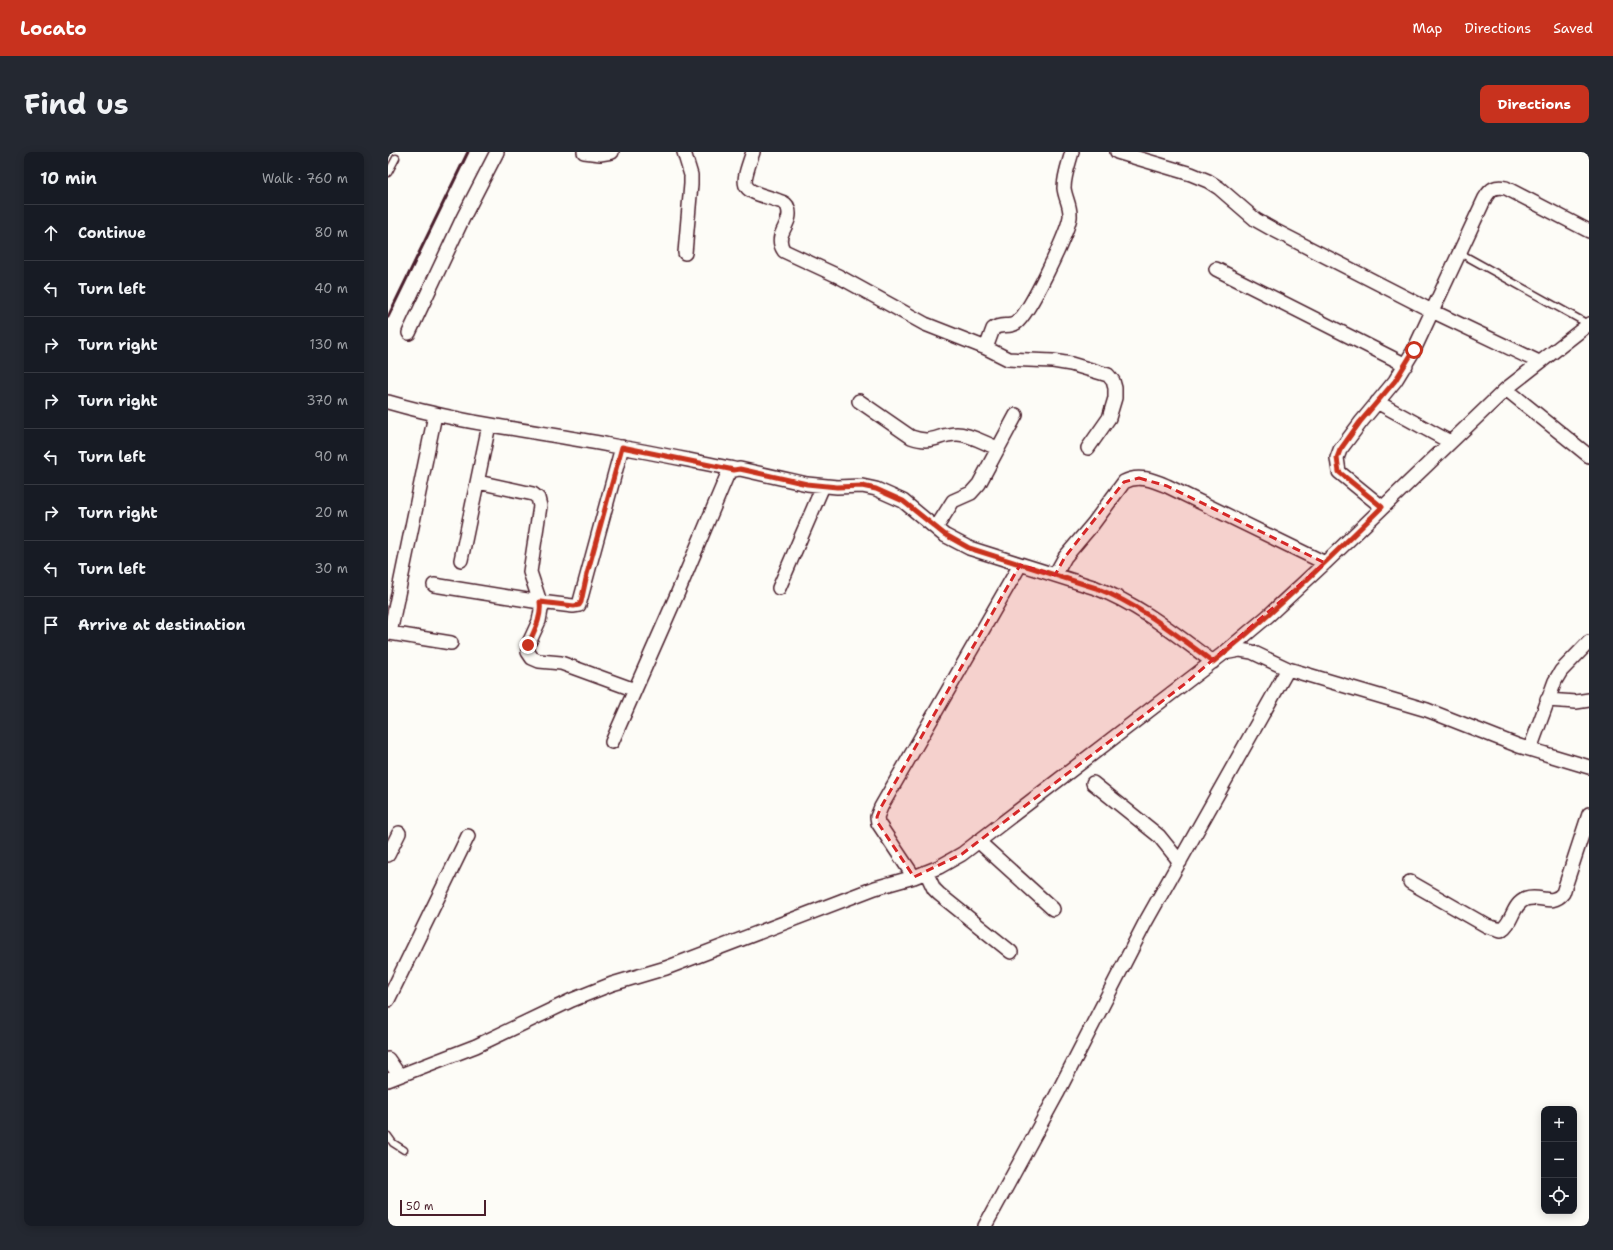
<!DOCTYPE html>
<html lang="en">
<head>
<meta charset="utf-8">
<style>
  body { margin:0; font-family:"Shantell Sans",sans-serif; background:#242831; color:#f1f3f6 }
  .controls { position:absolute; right:12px; bottom:12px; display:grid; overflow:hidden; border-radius:8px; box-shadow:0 2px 10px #0003 }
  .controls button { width:36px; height:36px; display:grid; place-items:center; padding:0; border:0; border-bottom:1px solid #363941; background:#171b24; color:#f1f3f6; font:20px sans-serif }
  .scale { position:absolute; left:12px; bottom:10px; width:86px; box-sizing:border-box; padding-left:4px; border:2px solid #4a1f2b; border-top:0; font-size:11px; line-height:14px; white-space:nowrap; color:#4a1f2b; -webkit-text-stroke:3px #fdfcf7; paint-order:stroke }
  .stop { position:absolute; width:12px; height:12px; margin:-9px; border:3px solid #c8321e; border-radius:50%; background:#fff }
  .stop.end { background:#c8321e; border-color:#fff; box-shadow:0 1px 4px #0008 }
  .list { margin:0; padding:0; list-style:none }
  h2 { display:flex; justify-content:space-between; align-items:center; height:52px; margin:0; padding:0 16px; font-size:17px }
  h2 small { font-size:13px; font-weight:400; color:#9ea1a6 }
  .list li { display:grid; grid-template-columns:26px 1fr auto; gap:12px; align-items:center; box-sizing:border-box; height:56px; padding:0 16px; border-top:1px solid #363941 }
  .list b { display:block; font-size:15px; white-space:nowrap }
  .list em { font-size:13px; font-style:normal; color:#9ea1a6 }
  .icon { flex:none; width:22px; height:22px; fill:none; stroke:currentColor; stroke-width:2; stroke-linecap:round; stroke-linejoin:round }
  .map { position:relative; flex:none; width:1201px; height:1074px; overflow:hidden; border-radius:8px }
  header { display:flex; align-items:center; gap:24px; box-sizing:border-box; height:56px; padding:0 20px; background:#c8321e; color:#fff }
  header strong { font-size:19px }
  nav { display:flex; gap:22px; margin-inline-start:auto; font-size:14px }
  .intro { display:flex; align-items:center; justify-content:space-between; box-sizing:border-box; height:96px; padding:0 24px }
  h1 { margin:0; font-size:28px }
  .button { padding:10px 18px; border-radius:8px; background:#c8321e; color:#fff; font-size:14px; font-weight:700 }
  main { display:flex; gap:24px; padding:0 24px }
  aside { flex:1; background:#171b24; border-radius:8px; box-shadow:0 2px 10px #0003 }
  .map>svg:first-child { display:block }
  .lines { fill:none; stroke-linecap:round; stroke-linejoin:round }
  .service-casing { stroke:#4a1f2b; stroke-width:9 }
  .minor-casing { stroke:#4a1f2b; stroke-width:16 }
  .service { stroke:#fdfcf7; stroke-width:6 }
  .minor { stroke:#fdfcf7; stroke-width:13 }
  .rail { stroke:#4a1f2b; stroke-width:3 }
  .route { stroke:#c8321e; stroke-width:5 }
  .marked { fill:#d62828; fill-opacity:0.2; stroke:#d62828; stroke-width:3; stroke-dasharray:8 5; stroke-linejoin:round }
</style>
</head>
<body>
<header>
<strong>Locato</strong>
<nav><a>Map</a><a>Directions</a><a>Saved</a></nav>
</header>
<div class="intro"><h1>Find us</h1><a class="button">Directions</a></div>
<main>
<aside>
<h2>10 min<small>Walk · 760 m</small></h2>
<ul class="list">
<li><svg class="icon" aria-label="ahead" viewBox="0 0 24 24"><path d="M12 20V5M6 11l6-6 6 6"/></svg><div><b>Continue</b></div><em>80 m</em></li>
<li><svg class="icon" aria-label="left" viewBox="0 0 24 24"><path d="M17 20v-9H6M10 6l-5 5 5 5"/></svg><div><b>Turn left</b></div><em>40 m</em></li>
<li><svg class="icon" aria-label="right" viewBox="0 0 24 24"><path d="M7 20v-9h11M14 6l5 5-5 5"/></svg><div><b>Turn right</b></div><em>130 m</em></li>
<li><svg class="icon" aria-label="right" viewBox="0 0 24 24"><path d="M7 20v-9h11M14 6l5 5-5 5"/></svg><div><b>Turn right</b></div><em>370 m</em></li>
<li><svg class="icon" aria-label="left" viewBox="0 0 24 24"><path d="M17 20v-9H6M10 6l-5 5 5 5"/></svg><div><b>Turn left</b></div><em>90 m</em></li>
<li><svg class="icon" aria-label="right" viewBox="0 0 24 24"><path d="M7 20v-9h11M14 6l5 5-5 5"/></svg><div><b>Turn right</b></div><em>20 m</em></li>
<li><svg class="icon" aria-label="left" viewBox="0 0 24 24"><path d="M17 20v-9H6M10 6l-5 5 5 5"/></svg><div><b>Turn left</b></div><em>30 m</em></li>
<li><svg class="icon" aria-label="arrive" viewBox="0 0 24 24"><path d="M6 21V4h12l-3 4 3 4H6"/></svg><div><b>Arrive at destination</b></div></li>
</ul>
</aside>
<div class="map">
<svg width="1201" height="1074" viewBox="0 0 1201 1074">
  <rect width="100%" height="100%" fill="#fdfcf7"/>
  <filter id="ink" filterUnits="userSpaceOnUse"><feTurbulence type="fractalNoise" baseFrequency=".025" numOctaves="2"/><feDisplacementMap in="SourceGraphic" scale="8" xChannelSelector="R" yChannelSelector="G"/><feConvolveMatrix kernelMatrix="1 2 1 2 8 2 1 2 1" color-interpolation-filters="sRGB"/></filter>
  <g filter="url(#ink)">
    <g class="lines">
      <defs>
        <path id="service" d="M0,21l8,-15
          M1072,101l128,71
          M0,984l5,7 11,7"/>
        <path id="minor" d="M196,0l16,2 12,-2
          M296,0l7,23v9l-6,69
          M365,0c-14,40 -12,36 26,49 4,1 8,3 9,7 6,16 -16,26 -4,43l54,25 87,48 61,24 7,-19c7,-6 16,-1 23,-6 14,-10 51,-89 54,-106 1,-11 -5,-19 -6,-29 0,-12 5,-25 8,-36
          M729,0l74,22 17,7 11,7 37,32 16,9 160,82 107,51
          M828,117l190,96
          M21,181l54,-115 34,-66
          M598,196l22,11 45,2 18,3 37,11 5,6 2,7v10l-6,20 -21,30
          M1118,237l83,67
          M471,249l52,36c23,8 26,-3 46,-3 13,0 29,10 41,14
          M0,250c72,21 147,29 221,43 41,7 83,16 125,24
          M989,250l73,40
          M47,263l-45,218 61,10
          M90,330l55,12 5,4 2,8 -10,66 10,30 1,8 -2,11 -11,24v7l4,6 7,3 22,2 74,27
          M994,355l-43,-35 -2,-14 3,-8 21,-28 34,-41 19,-31 71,-152c6,-10 10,-12 21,-10l83,43
          M548,376l17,-27 18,-8 8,-9 37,-69
          M73,408l28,-135
          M667,423l10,-18 28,-33 31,-42c14,-8 29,-2 43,4l158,77
          M46,433l106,17 33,4 6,-1 43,-158
          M391,436l44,-102
          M836,501l44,-37 57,-53 181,-174 83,-65
          M1159,548l29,2 13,-2
          M224,590l64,-145 50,-119c3,-7 6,-8 14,-9l67,15 30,3 25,-1 14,3 27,12 41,34 25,13 127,40c44,17 79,46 117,74
          M1142,597l25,-68 6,-10 28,-29
          M705,631l66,53 21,26
          M590,689l75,68
          M0,703l11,-22
          M538,720l8,17 5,5 72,58
          M526,725l-36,-54 -1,-6 4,-10 139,-242
          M1022,730l77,44 14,4c12,-7 11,-26 25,-31 14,-5 26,8 37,-6l26,-79
          M0,848l80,-164
          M0,907l11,16
          M0,928l88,-34 96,-46 40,-16 54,-16 209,-80 39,-11 25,-10 23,-13 262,-201 16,-3 12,2 36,17 139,41 92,36 70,21
          M597,1074l72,-132 88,-171 143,-254"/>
      </defs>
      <!-- service casing -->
      <use href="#service" class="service-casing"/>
      <!-- minor casing -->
      <use href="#minor" class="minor-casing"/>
      <!-- service -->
      <use href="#service" class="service"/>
      <!-- minor -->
      <use href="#minor" class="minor"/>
      <!-- rail -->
      <path class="rail" d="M0,165l80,-165"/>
    </g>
  </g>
  <g class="lines" filter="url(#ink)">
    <!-- route -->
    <path class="route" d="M140,493c6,-14 14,-27 12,-43l34,4 5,-1 2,-3 6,-28 35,-127 112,23 6,-1 67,15 30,3 25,-1 14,3 27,12 41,33 25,14 127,40c44,17 79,46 117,74 60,-48 114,-101 169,-155l-43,-35 -2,-14 3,-8 20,-28 35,-41 19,-31"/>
  </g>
  <!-- marked area -->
  <path class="marked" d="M751,326l28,8 158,77 -139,120 -224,171 -48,23 -36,-54 -1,-6 4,-10 139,-242 35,10 10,-18 59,-75z"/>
</svg>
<div class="controls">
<button>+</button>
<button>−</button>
<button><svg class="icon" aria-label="locate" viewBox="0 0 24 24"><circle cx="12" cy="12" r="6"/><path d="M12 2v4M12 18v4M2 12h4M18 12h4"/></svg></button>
</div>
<div class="scale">50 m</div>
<div class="stop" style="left:1026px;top:198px"></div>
<div class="stop end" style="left:140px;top:493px"></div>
</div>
</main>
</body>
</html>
